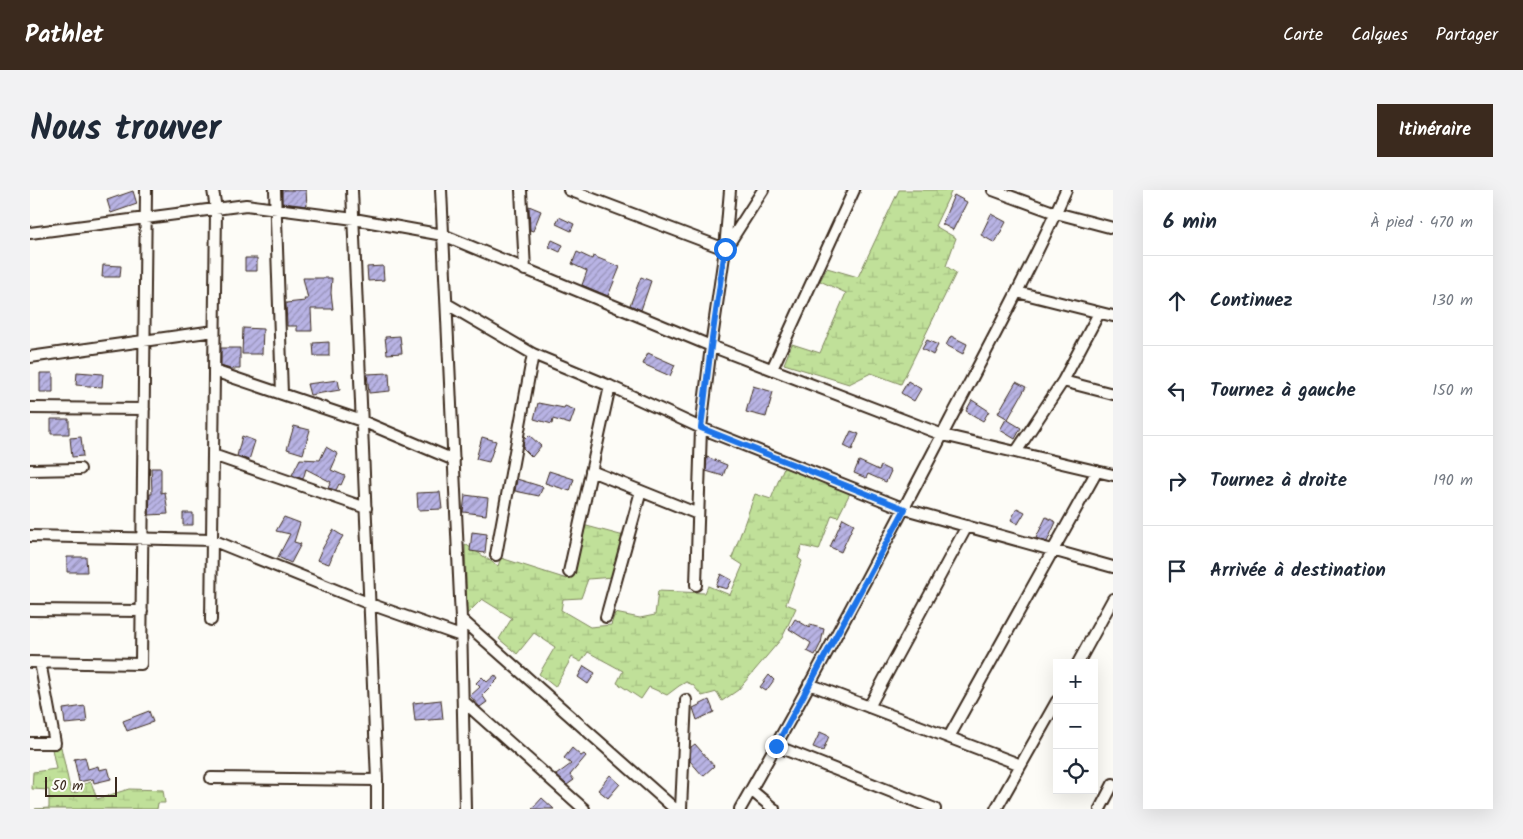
<!DOCTYPE html>
<html lang="fr">
<head>
<meta charset="utf-8">
<style>
  body { margin:0; font-family:Kalam,sans-serif; background:#f2f2f3; color:#1f2937 }
  .controls { position:absolute; right:15px; bottom:15px; display:grid; overflow:hidden; border-radius:0px; box-shadow:0 5px 20px #0002 }
  .controls button { width:45px; height:45px; display:grid; place-items:center; padding:0; border:0; border-bottom:1px solid #e0e1e3; background:#fff; color:#1f2937; font:25px sans-serif }
  .scale { position:absolute; left:15px; bottom:12px; width:72px; box-sizing:border-box; padding-left:5px; border:2px solid #3b2a1e; border-top:0; font-size:14px; line-height:18px; white-space:nowrap; color:#3b2a1e; -webkit-text-stroke:4px #fdfcf7; paint-order:stroke }
  .stop { position:absolute; width:15px; height:15px; margin:-11px; border:4px solid #1a73e8; border-radius:50%; background:#fff }
  .stop.end { background:#1a73e8; border-color:#fff; box-shadow:0 1px 5px #0008 }
  .list { margin:0; padding:0; list-style:none }
  h2 { display:flex; justify-content:space-between; align-items:center; height:65px; margin:0; padding:0 20px; font-size:21px }
  h2 small { font-size:16px; font-weight:400; color:#747a83 }
  .list li { display:grid; grid-template-columns:32px 1fr auto; gap:15px; align-items:center; box-sizing:border-box; height:90px; padding:0 20px; border-top:1px solid #e0e1e3 }
  .list b { display:block; font-size:19px; white-space:nowrap }
  .list em { font-size:16px; font-style:normal; color:#747a83 }
  .icon { flex:none; width:28px; height:28px; fill:none; stroke:currentColor; stroke-width:2; stroke-linecap:round; stroke-linejoin:round }
  .map { position:relative; flex:none; width:1083px; height:619px; overflow:hidden; border-radius:0px }
  header { display:flex; align-items:center; gap:30px; box-sizing:border-box; height:70px; padding:0 25px; background:#3b2a1e; color:#fff }
  header strong { font-size:24px }
  nav { display:flex; gap:28px; margin-inline-start:auto; font-size:18px }
  .intro { display:flex; align-items:center; justify-content:space-between; box-sizing:border-box; height:120px; padding:0 30px }
  h1 { margin:0; font-size:35px }
  .button { padding:12px 22px; border-radius:0px; background:#3b2a1e; color:#fff; font-size:18px; font-weight:700 }
  main { display:flex; gap:30px; padding:0 30px }
  aside { flex:1; background:#fff; border-radius:0px; box-shadow:0 5px 20px #0002 }
  .map>svg:first-child { display:block }
  .wetland { fill:url(#wetland-marsh); stroke:#7e855c }
  .building { fill:url(#building-hatch); stroke:#3b2a1e }
  .lines { fill:none; stroke-linecap:round; stroke-linejoin:round }
  .street-casing { stroke:#3b2a1e; stroke-width:14 }
  .street { stroke:#fdfcf7; stroke-width:10 }
  .route { stroke:#1a73e8; stroke-width:6 }
</style>
</head>
<body>
<header>
<strong>Pathlet</strong>
<nav><a>Carte</a><a>Calques</a><a>Partager</a></nav>
</header>
<div class="intro"><h1>Nous trouver</h1><a class="button">Itinéraire</a></div>
<main>
<div class="map">
<svg width="1083" height="619" viewBox="0 0 1083 619">
  <defs>
    <pattern id="wetland-marsh" width="20" height="14" patternUnits="userSpaceOnUse" patternTransform="scale(1.25)"><rect width="20" height="14" fill="#c0e099"/><path d="M1 5h8M5 5V1M11 12h8M15 12V8" fill="none" stroke="#a6c083"/></pattern>
    <pattern id="building-hatch" width="6" height="6" patternUnits="userSpaceOnUse" patternTransform="scale(1.25)"><rect width="6" height="6" fill="#b8b3e4"/><path d="M-1 1l2-2M0 6l6-6M5 7l2-2" fill="none" stroke="#9792b8"/></pattern>
  </defs>
  <rect width="100%" height="100%" fill="#fdfcf7"/>
  <filter id="ink" filterUnits="userSpaceOnUse"><feTurbulence type="fractalNoise" baseFrequency=".02" numOctaves="2"/><feDisplacementMap in="SourceGraphic" scale="10" xChannelSelector="R" yChannelSelector="G"/><feConvolveMatrix kernelMatrix="1 2 1 2 8 2 1 2 1" color-interpolation-filters="sRGB"/></filter>
  <g filter="url(#ink)">
    <!-- wetland -->
    <path class="wetland" d="M869,0h53l-17,36 21,12 -10,28 10,7 -55,111 -30,-11 -22,11 -65,-20 8,-20 28,9 26,-60 -26,-12 7,-13 31,9z
      M754,277l66,26 -12,24 -6,-2 -13,35 -17,-4 -4,12 4,3 -16,43 10,4 -14,30 -44,52 -16,11 -5,-9 -15,4 -9,-11 -7,-3 -7,4 -12,9 -18,-8 -8,12 -24,-16 6,-12 -35,-19 -7,10 -9,-5 -17,30 -16,-13 16,-27 -21,-14 -17,21 -18,-15 13,-21 -30,-19 -15,15 -2,-70 33,22 3,-8 66,21 16,-54 41,11 -11,41 -25,2 -7,19 -18,1 -2,11 29,17 21,-2 4,-12 25,5 15,-3 3,-24 47,2 3,-7 22,9 13,-30 -11,-7 23,-64 16,5z
      M31,557l10,46 7,-1 -1,-6 14,-4 6,17 32,-10 34,1 2,13h-7l-1,6h-122l14,-1v-18l-17,-1 1,-17 23,-3 -4,-20z"/>
    <!-- building -->
    <path class="building" d="M252,0h24l1,16 -25,-3z
      M103,1l4,13 -26,9 -4,-13z
      M924,5l13,7 -14,28 -11,-6z
      M499,16l12,5 -8,20 -3,-1z
      M961,24l15,8 -11,21 -14,-8z
      M529,27l15,7 -3,7 -15,-7z
      M522,50l11,5 -3,7 -11,-5z
      M547,62l15,7 1,-3 27,11 -12,29 -26,-11 5,-14 -15,-7z
      M215,68h12v13h-12z
      M73,75l18,1 -1,11h-18z
      M353,76l1,14 -16,1 -1,-14z
      M611,87l10,4 -10,29 -11,-5z
      M273,88h29l-1,15 2,16h-22l1,22h-15v-5h-10l-1,-23 19,-2 -1,-2h4z
      M213,138l20,1 -1,25h-20z
      M370,146l2,17 -15,1 -2,-17z
      M921,146l16,8 -4,10 -17,-9z
      M897,150l11,5 -5,10 -11,-6z
      M299,152v14h-15l-1,-13z
      M191,158h19v21h-10l-9,-3z
      M618,163l27,12 -5,11 -27,-12z
      M47,182l26,2 -1,13 -26,-2z
      M10,183h13v19h-13z
      M359,183l1,18 -21,2 -2,-19z
      M308,190l2,10 -30,5 -3,-11z
      M878,191l13,8 -7,12 -13,-8z
      M986,192l10,5 -18,32 -10,-6z
      M723,196l20,6 -7,25 -20,-5z
      M942,210l17,11 -6,10 -17,-10z
      M508,213l26,5 1,-2 10,4 -5,14 -17,-5 -1,5 -18,-5z
      M21,229h18v15h-18z
      M976,229l15,9 -6,11 -15,-9z
      M264,236l16,4 -7,24 -16,-5z
      M821,241l8,3 -7,16 -8,-4z
      M499,245l12,11 -9,11 -9,-9 1,-8z
      M212,246l13,5 -6,19 -12,-4z
      M51,247l2,19 -11,1 -2,-19z
      M452,247l14,4 -7,21 -13,-3z
      M296,257l12,7 -7,16 14,6 -4,9 -2,-1 -3,6 -8,-2 3,-6 -25,-13 -3,10 -11,-4 8,-16 20,1z
      M677,267l20,8 -4,11 -17,-5z
      M829,271l20,9 2,-4 10,5 -5,11 -18,-8 -2,4 -12,-5z
      M121,278h10v25l4,-1 3,22 -19,1 1,-21h2z
      M519,281l25,8 -4,12 -25,-8z
      M487,289l26,8 -4,9 -24,-5z
      M410,302l2,17 -24,1 -1,-17z
      M435,305l23,3 -2,17 -23,-3z
      M987,318l8,4 -7,12 -7,-4z
      M153,323h10v12h-10z
      M254,327l16,6 -6,19 7,2 -10,19 -13,-6 12,-23 -14,-3z
      M1016,327l10,5 -9,20 -11,-4z
      M813,328l11,6 -13,28 -11,-5z
      M303,340l10,6 -8,13 -6,15 -12,-4 4,-9z
      M442,342l15,2 -2,19 -15,-2z
      M37,367h19l1,15h-20z
      M691,384l11,6 -5,9 -11,-3z
      M765,429l15,9v-3l14,4 -3,14 -6,12 -8,-4 4,-8 -22,-14z
      M554,476l11,7 -7,11 -10,-7z
      M465,485l3,4 -16,16 5,7 -7,5 -10,-11 10,-9 -4,-4 6,-6 5,5z
      M739,485l5,5 -8,11 -6,-4z
      M411,510l2,19 -28,2 -2,-18z
      M679,510l5,12 -17,8 -4,-12z
      M55,516l2,16 -22,2 -2,-15z
      M119,521l4,11 -26,9 -4,-10z
      M790,542l9,4 -6,15 -10,-4z
      M665,554l19,22 -11,10 -13,-15 1,-14z
      M542,558l9,8 3,-2 2,2 -16,19 4,5 -7,5 -11,-10 15,-11 -7,-6z
      M55,567l3,12 10,-3 1,4 9,-2 3,11 -17,4 -1,-4 -14,3 -5,-23z
      M580,585l10,9 -12,14 -10,-8z
      M512,608l12,11h-22z"/>
    <g class="lines">
      <defs>
        <path id="street" d="M245,0l7,204
          M322,0l25,590v29
          M411,0l20,429 4,190
          M491,0l4,80
          M539,0l156,59
          M963,0l63,23 57,15
          M0,43l216,-28 108,14 89,16 268,111 232,89 170,40
          M696,58l37,-58
          M987,102l96,24
          M417,114l86,50 77,32 91,42 204,81 208,58
          M0,167l184,-26
          M742,179l82,-179
          M184,181l148,50 92,39
          M1033,191l50,13
          M0,218l114,1
          M986,262l47,-71 36,-68
          M183,265l153,53
          M0,280l50,-1
          M561,281l107,43
          M0,346l182,4 158,64 91,32
          M466,365l37,-201
          M539,382l41,-186
          M666,395l5,-157 10,-82 14,-97 5,-59
          M0,420l112,1
          M576,427l35,-126
          M431,429l214,190
          M181,430l5,-411 -3,-19
          M0,472l111,2 5,-474
          M1048,473l35,-64
          M779,494l212,81
          M433,511l121,108
          M839,517l98,-181
          M919,547l148,-266
          M0,553h25l-15,-81
          M746,556l159,63
          M181,588l166,2
          M721,600l23,19
          M651,619l5,-109
          M710,619c73,-128 142,-258 210,-389 40,-76 81,-152 116,-230
          M966,619l61,-108
          M1070,619l13,-25"/>
      </defs>
      <!-- street casing -->
      <use href="#street" class="street-casing"/>
      <!-- street -->
      <use href="#street" class="street"/>
    </g>
  </g>
  <g class="lines" filter="url(#ink)">
    <!-- route -->
    <path class="route" d="M695,59l-14,97 -10,82 204,81 -129,237"/>
  </g>
</svg>
<div class="controls">
<button>+</button>
<button>−</button>
<button><svg class="icon" aria-label="locate" viewBox="0 0 24 24"><circle cx="12" cy="12" r="6"/><path d="M12 2v4M12 18v4M2 12h4M18 12h4"/></svg></button>
</div>
<div class="scale">50 m</div>
<div class="stop" style="left:695px;top:59px"></div>
<div class="stop end" style="left:746px;top:556px"></div>
</div>
<aside>
<h2>6 min<small>À pied · 470 m</small></h2>
<ul class="list">
<li><svg class="icon" aria-label="ahead" viewBox="0 0 24 24"><path d="M12 20V5M6 11l6-6 6 6"/></svg><div><b>Continuez</b></div><em>130 m</em></li>
<li><svg class="icon" aria-label="left" viewBox="0 0 24 24"><path d="M17 20v-9H6M10 6l-5 5 5 5"/></svg><div><b>Tournez à gauche</b></div><em>150 m</em></li>
<li><svg class="icon" aria-label="right" viewBox="0 0 24 24"><path d="M7 20v-9h11M14 6l5 5-5 5"/></svg><div><b>Tournez à droite</b></div><em>190 m</em></li>
<li><svg class="icon" aria-label="arrive" viewBox="0 0 24 24"><path d="M6 21V4h12l-3 4 3 4H6"/></svg><div><b>Arrivée à destination</b></div></li>
</ul>
</aside>
</main>
</body>
</html>
